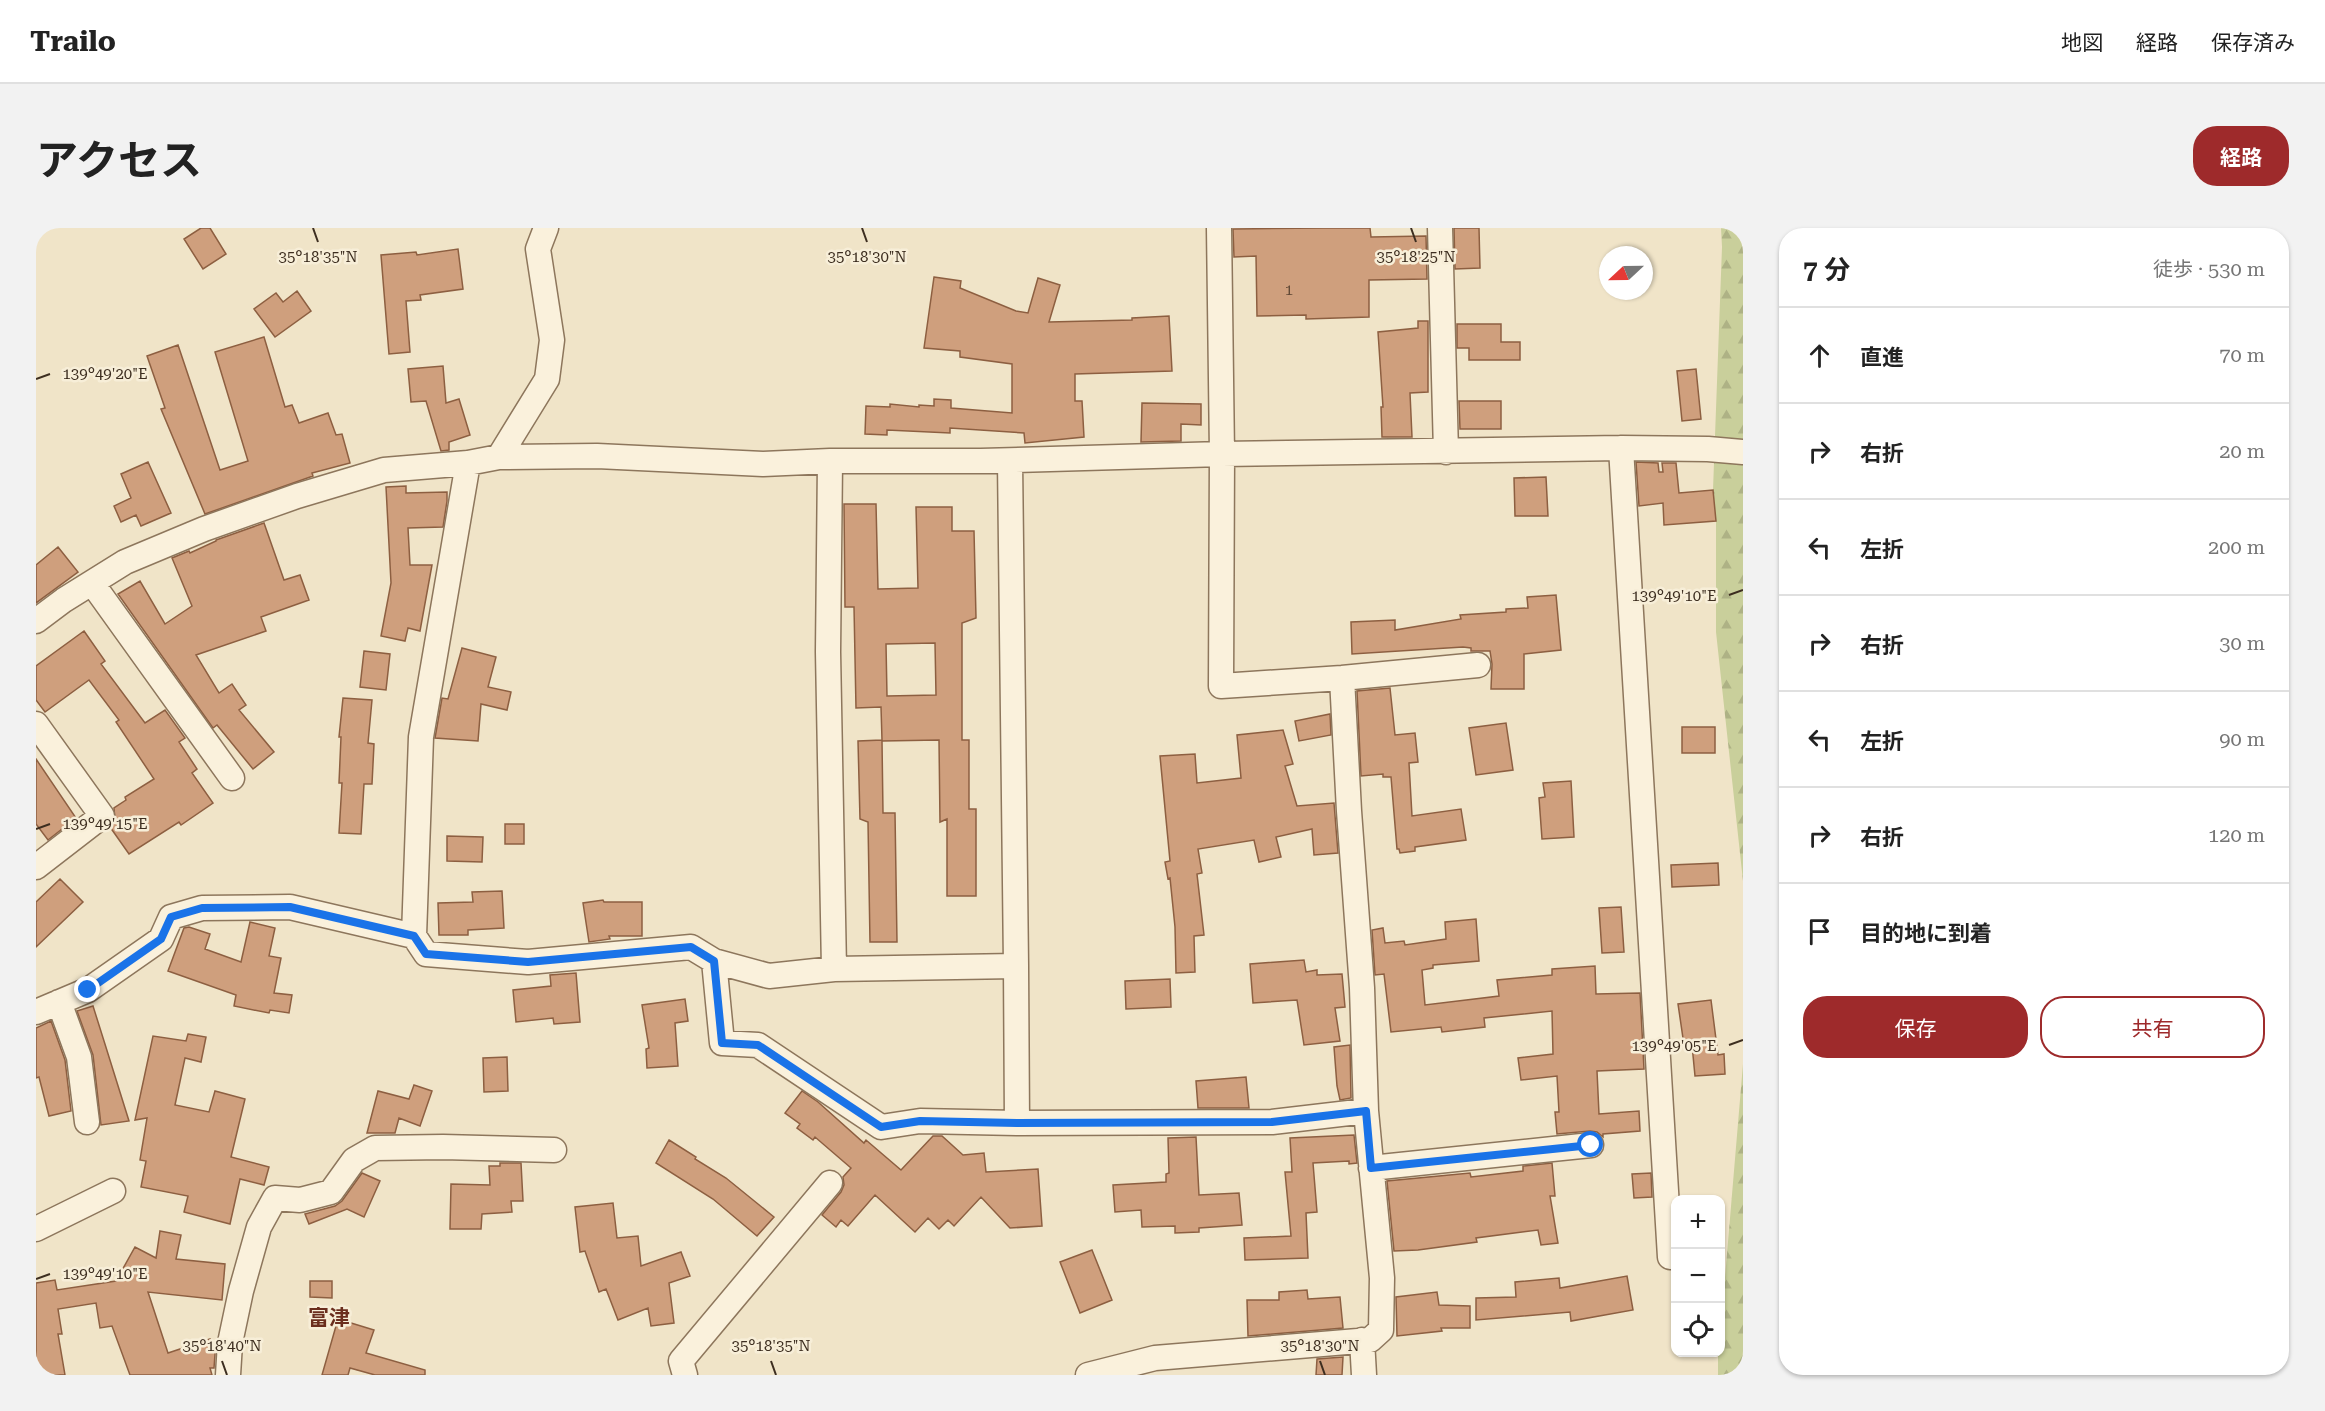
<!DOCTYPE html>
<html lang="ja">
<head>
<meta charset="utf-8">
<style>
  body { margin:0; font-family:"Roboto Serif","Noto Sans JP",serif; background:#f2f2f2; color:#222 }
  .controls { position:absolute; right:18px; bottom:18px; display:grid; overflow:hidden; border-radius:12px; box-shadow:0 2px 4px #0004 }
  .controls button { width:54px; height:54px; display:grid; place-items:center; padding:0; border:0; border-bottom:2px solid #e0e0e0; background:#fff; color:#222; font:30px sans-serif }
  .compass { position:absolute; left:1563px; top:18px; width:54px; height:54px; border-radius:50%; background:#fff; box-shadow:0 2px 4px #0004; rotate:248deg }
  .stop { position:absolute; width:18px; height:18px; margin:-14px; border:4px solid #1a73e8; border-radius:50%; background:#fff }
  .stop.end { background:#1a73e8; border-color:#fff; box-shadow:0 2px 6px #0008 }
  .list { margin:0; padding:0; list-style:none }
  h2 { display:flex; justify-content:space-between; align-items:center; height:78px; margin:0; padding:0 24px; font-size:26px }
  h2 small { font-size:20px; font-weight:400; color:#767676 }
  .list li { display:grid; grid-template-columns:39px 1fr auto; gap:18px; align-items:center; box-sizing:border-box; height:96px; padding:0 24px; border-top:2px solid #e0e0e0 }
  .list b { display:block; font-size:22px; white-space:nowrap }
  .list em { font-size:20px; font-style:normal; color:#767676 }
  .actions { display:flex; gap:12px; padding:18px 24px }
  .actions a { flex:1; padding:14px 0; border:2px solid #9e2a2b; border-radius:24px; text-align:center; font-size:21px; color:#9e2a2b }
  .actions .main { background:#9e2a2b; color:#fff }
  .icon { flex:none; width:33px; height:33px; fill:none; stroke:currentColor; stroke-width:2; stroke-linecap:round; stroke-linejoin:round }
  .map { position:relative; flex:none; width:1707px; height:1147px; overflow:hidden; border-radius:24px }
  header { display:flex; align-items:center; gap:36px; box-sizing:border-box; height:84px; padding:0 30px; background:#fff; border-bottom:2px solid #e0e0e0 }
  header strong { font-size:28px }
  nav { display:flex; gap:33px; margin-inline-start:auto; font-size:21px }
  .intro { display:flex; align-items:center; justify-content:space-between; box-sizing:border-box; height:144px; padding:0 36px }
  h1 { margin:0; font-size:42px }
  .button { padding:15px 27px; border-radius:24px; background:#9e2a2b; color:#fff; font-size:21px; font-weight:700 }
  main { display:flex; gap:36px; padding:0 36px }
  aside { flex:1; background:#fff; border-radius:24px; box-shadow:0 2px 4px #0004 }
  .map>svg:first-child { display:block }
  .forest { fill:url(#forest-firs) }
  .building { fill:#cf9f7d; stroke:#8d5f41; stroke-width:1.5; fill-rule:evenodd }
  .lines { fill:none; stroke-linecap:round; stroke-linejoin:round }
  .minor-casing { stroke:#8d765c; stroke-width:27 }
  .minor { stroke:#faf1dc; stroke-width:24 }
  .route { stroke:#1a73e8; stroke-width:8 }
  .ticks { fill:none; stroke:#3d2e20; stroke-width:2 }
  .labels { text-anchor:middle; stroke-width:5; stroke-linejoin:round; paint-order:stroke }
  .number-label { font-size:15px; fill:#624a37 }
  .quarter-label { font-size:21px; font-weight:bold; fill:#6b2e1e; stroke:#f7eed8 }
  .ticks-label { font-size:15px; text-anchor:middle; fill:#3d2e20; stroke:#f7eed8; stroke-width:5; stroke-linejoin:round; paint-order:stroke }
</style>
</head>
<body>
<header>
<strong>Trailo</strong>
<nav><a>地図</a><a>経路</a><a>保存済み</a></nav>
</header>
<div class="intro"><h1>アクセス</h1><a class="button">経路</a></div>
<main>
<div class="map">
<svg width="1707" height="1147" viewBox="0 0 1707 1147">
  <defs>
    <pattern id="forest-firs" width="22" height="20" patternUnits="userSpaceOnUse" patternTransform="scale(1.5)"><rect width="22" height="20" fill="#c9cf9b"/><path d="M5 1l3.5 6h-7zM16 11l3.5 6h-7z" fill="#aeb285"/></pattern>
  </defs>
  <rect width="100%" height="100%" fill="#f0e4c8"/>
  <!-- forest -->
  <path class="forest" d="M1685,0h22v653l-27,-249v-111l-3,-31 9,-243z
    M1707,836v311h-25v-22l2,-1 1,-27z"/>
  <!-- building -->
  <path class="building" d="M165,0h9l16,26 -23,15 -19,-30z
    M1288,0h46l1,9 55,-1 1,43 -58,1v37l-63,2v-4l-49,1 -1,-60 -22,1 -1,-28z
    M1418,0h25l1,40 -25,1z
    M422,21l5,40 -43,6 1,5 -15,1 4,51 -21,2 -8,-99 35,-3 1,3z
    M898,49l27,4 -1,7 56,23 12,2 10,-35 22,7 -11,37 83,-2v-2l37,-2 3,55 -97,3v27h7l2,36 -59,6 -1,-10 -74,-5v5l-63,-3v5l-22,-1 1,-28 24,1v-3l29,3v-2l15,1v-7l17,1v8l61,5v-49l-52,-7v-6l-36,-3z
    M261,63l14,20 -36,26 -21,-28 22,-16 7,9z
    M1382,93h10v71l-18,1 2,44h-30l-1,-30h2l-5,-75 40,-4z
    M1421,96h44v18h19v18h-51v-12h-12z
    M228,109l21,70 7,-2 7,18 29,-10 8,22 6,-1 8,29 -38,10 1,3 -108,38 -44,-105 4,-1 -18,-52 31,-11 42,125 28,-9 -33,-109z
    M407,138l3,37 13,-4 11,36 -21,7v8l-8,1 -15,-50 -15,1 -3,-33z
    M1660,141l5,50 -19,2 -5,-50z
    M1423,173h42v28h-41z
    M1106,175l59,1v21l-20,-1v17l-40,1z
    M112,234l23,51 -30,13 -5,-11 -15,7 -7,-16 17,-8 -10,-24z
    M1600,234l22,1 1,9h4l-1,-9h14l3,30 34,-3 3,31 -52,4 -1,-22 -24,3z
    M1510,249l2,39h-33l-1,-38z
    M370,258v7l41,-1v9l-4,26 -35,1 2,37h22l-12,66 -12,-3 -3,13 -24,-5 10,-53 -5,-96z
    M808,276h32l2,85 40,-1 -2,-81h36v24h22l2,87 -14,5v117h7v69h7v87h-29v-77l-7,3 -1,-82 -57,1 1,72h12l2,129h-27l-2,-120 -8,-3 -2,-78 24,-1 -1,-33 -25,1 -2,-101h-9zM899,415l1,52 -49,1 -1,-52z
    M228,295l20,57 16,-5 9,25 -48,17 5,14 -70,24 23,38 13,-9 14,21 -7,5 35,42 -21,17 -36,-44 -4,3 -95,-134 22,-13 25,43 27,-18 -20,-48 17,-7 1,2 26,-12v-1z
    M22,319l20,25 -42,31v-38z
    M1520,367l5,55 -37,4v35h-33l1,-25 -2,-13h-19v-3l-8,-1 -111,7 -1,-32 44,-2v10l66,-11 -1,-4 46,-3v-3l22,-1 -1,-11z
    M48,403l21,30 -4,3 44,59 20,-13 20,28 -6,4 18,27 -5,4 21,30 -32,22 -2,-3 -50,32 -19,-27 5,-6 -1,-13 12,-8 -1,-3 29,-18 -38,-57 3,-2 -30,-40 -44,32 -9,-12v-34z
    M426,420l34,9 -8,30 23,5 -4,18 -26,-6 -3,37 -43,-3 7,-40 6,1z
    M328,423l26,3 -4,36 -26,-3z
    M1354,460l5,47 20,-2 3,29 -9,1 3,53 49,-7 5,31 -51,7v4l-15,2 -1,-4h-2l-6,-72h-8v-3l-22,2 -4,-85z
    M307,470l29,2 -4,43 6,1 -2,40h-8l-3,50 -22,-1 3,-50h-3l2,-46h-2z
    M1294,486l1,21 -32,6 -4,-20z
    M1470,495l7,47 -37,5 -7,-47z
    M1646,499h33v26h-33z
    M1247,502l10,34 -8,2 12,40 37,-3 4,50 -24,2 -2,-26 -36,8 5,20 -22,5 -5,-22 -56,9 4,24 -5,1 7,61 -10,1 1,36 -19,1 -1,-46 -5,-49 -2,1 -3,-17 5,-1 -10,-105 35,-2 2,29 44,-5 -4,-43z
    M0,531l40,59 -28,22 -12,-16z
    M1535,553l3,56 -32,2 -3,-41 6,-1 -2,-14z
    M469,596h19v20h-19z
    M411,608l36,1 -1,25 -35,-1z
    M1682,635l1,22 -47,2 -1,-22z
    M24,651l23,23 -47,45v-45z
    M466,663l2,37 -36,2v5h-29l-1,-32 35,-1 -1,-10z
    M567,672l1,2h38v34h-33l1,3 -21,3 -6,-39z
    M1585,679l3,45 -22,1 -3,-45z
    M1440,691l3,42 -46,4v3l-11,2 3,35 74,-9 -2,-16 55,-5v-6l43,-3 1,28 44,-1 4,76 -47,2 2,43 40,-3 1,20 -37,3v3l-6,-5 -7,-1 -33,3 -2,-22h4l-2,-36 -36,4 -3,-22 35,-4 -1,-43 -68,7 1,9 -43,5 -1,-5 -50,5 -7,-58 -9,1 -3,-45 11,-2 2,15 19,-2 1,4 41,-6 -1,-17z
    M214,694l25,6 -6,28 12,2 -7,35 18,2 -3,18 -19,-3 -1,3 -35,-7 2,-11 -68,-24 16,-43 5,-1 21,7 -5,15 36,13z
    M1268,732l2,12 11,-2v5l25,-1 3,33 -10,1 5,33 -36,4 -7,-45 -44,3 -3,-39z
    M540,745l4,49 -26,2 -1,-6 -37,4 -3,-32 38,-4 -1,-11z
    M1134,751l1,28 -45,2 -1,-28z
    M649,771l3,22 -13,2 3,43 -31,2 -1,-19 3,-1 -7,-43z
    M1675,772l7,55 6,-1 1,20 -30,2 -3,-31h-8l-6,-41z
    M57,778l11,35 25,80 -28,4 -8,-70 -16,-44z
    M15,793l14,39 6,51 -22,5 -10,-39 -3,1v-50z
    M152,806l18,3 -5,25 -16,-4 -10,47 34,7 6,-21 30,8 -14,58 38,10 -5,18 -24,-6 -10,45 -46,-12 4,-16 -47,-9 5,-26 -6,-1 7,-42 -12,2 18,-84 33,5z
    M1314,817l1,53 -11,2 -3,-14 -3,-39z
    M471,829l1,34 -24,1 -1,-34z
    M1210,849l3,31h-51l-2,-27z
    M378,857l18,6 -12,35 -21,-8 -4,15h-28l11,-42 31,8z
    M766,863l16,11 46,41 2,-3 35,30 32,-34h9l21,19 21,-2 2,19 52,-3 4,57 -32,2 -29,-31 -27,29 -6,-6 -9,9 -11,-11 -13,14 -40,-37 -27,31 -7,-6 -5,7 -14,-12 19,-23 3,-7 -1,-8 8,-9 -36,-31 -2,3 -16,-12 3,-4 -15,-11z
    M1318,907l3,28 -8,1v-3l-36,2 4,49 -11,1 2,45 -63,2 -1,-22 47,-2 -6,-64h7l-2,-34z
    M1160,909l3,58 40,-2 3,32 -43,3v4l-24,1v-7l-33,1 -1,-17 -26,2 -2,-27 53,-3v-8l3,-1 -1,-35z
    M633,912l27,17 -1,2 31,19 48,39 -17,19 -44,-37 -57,-36z
    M464,935h21l2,38h-12l1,11 -30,2 -1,15h-31l1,-45 39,1 -1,-19h11z
    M1516,935l3,33h-5l8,47 -17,2 -3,-15 -62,8 1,4 -59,8 -24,1 -7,-70 83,-8 1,4 52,-6v-5z
    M326,945l18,8 -16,36 -17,-8 -38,15 -4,-10 30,-8 7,-5z
    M1615,945l1,24 -18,1 -2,-24z
    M577,975l4,35 21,-2 3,30 40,-14 9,24 -21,7 5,40 -23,3 -3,-18 -30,12 -12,-31 -7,3 -14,-41 -5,1 -5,-45z
    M124,1003l21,4 -5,24 49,5 -3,36 -74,-8 20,61 42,-14 5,15 -1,14h-4l2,7h-82l-18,-49 -12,2 -4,-25 -38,6 4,25h-4l7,41h-29v-92l19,-3 2,10 59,-9 19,-34 21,11z
    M1056,1022l20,50 -32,13 -20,-51z
    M1591,1048l6,34 -62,11 -1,-9 -94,8v-22l40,-1 -1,-15 44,-4 1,10z
    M274,1053h22v17l-22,-1z
    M1271,1062l1,9 32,-2 3,31 -95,8 -1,-36h32v-8z
    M1401,1064l2,13 31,1v22h-29l1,3 -45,5 -1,-39z
    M302,1091l36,11 -8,23 59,17v5h-50l-25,-7 -2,7h-26z
    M1307,1129l-1,18h-26l1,-16z"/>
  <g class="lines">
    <defs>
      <path id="minor" d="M1183,0l3,226 -1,232 121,-8 136,-13
        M1404,0l6,224
        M1585,220l49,809
        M463,229l48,-78 5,-39 -14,-91 8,-21
        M794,233l-2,191 6,317
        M432,235l-47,274 -7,199 12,18 102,8 163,-15 23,14 55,15 65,-7 182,-3 -6,-505
        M56,355l140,195
        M0,393l28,-21 61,-38 79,-33 93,-33 87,-26 84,-7 31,-6 98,-1 166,8 67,-3h151l241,-7 399,-6 87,1 35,3
        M0,496l66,92 -66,51
        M678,733l8,82 36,2 123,82 39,-6 97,2 255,-1 94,-11
        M980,738l1,157
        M23,774l20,55 8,65
        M0,784l52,-22 73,-51 10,-22 31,-9 88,-1 124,29
        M1335,940l220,-23
        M0,1001l77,-38
        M1326,1112l2,35
        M192,1147l2,-32 11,-52 18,-64 16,-29 25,2 31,-8 23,-32 21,-12 68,-1 111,3
        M649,1147l-4,-14 149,-178
        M1052,1147l67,-17 215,-18 11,-10 1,-52 -16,-167 -4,-123 -13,-177 -7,-133"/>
    </defs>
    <!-- minor casing -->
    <use href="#minor" class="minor-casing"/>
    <!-- minor -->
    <use href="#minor" class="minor"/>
  </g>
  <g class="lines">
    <!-- route -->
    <path class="route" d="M52,762l73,-51 10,-22 31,-9 88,-1 124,29 12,18 102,8 163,-15 23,14 8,82 36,2 123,82 39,-6 97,2 255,-1 94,-11 5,57 220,-23"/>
  </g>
  <!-- ticks -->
  <path class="ticks" d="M277,0l5,14M826,0l5,14M1375,0l5,14M0,151l14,-5M1693,367l14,-5M0,601l14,-5M1693,817l14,-5M0,1051l14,-5M186,1133l5,14M735,1133l5,14M1284,1133l5,14"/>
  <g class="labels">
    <!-- number labels -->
    <g class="number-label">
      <text x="1253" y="67">1</text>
    </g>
    <!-- quarter labels -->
    <g class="quarter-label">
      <text x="293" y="1097">富津</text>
    </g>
  </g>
  <g class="ticks-label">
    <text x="282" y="34">35°18'35"N</text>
    <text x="831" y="34">35°18'30"N</text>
    <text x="1380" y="34">35°18'25"N</text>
    <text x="69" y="151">139°49'20"E</text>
    <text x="1638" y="373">139°49'10"E</text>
    <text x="69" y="601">139°49'15"E</text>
    <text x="1638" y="823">139°49'05"E</text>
    <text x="69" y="1051">139°49'10"E</text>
    <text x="186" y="1123">35°18'40"N</text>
    <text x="735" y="1123">35°18'35"N</text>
    <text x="1284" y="1123">35°18'30"N</text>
  </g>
</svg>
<div class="controls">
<button>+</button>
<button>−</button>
<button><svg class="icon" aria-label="locate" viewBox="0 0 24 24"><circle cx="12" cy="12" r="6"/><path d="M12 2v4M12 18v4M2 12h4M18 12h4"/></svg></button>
</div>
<svg class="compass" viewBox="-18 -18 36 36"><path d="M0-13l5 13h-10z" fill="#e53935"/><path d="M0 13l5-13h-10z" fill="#767676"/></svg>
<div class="stop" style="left:1555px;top:917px"></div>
<div class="stop end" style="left:52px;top:762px"></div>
</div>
<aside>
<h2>7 分<small>徒歩 · 530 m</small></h2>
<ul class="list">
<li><svg class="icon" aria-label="ahead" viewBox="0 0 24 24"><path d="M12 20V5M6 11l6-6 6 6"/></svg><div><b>直進</b></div><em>70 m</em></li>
<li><svg class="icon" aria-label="right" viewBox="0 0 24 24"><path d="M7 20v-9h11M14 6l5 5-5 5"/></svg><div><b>右折</b></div><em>20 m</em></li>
<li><svg class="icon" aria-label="left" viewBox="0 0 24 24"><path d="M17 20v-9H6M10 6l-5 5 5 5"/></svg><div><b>左折</b></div><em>200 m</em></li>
<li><svg class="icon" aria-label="right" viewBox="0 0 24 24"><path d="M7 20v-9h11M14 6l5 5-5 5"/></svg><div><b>右折</b></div><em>30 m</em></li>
<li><svg class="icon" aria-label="left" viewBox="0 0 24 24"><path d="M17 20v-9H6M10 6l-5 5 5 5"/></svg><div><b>左折</b></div><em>90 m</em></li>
<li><svg class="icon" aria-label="right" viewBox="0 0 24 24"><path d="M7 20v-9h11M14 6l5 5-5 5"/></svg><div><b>右折</b></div><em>120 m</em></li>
<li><svg class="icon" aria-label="arrive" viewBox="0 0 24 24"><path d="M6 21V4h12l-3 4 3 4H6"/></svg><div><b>目的地に到着</b></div></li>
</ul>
<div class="actions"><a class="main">保存</a><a>共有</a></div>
</aside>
</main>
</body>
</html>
